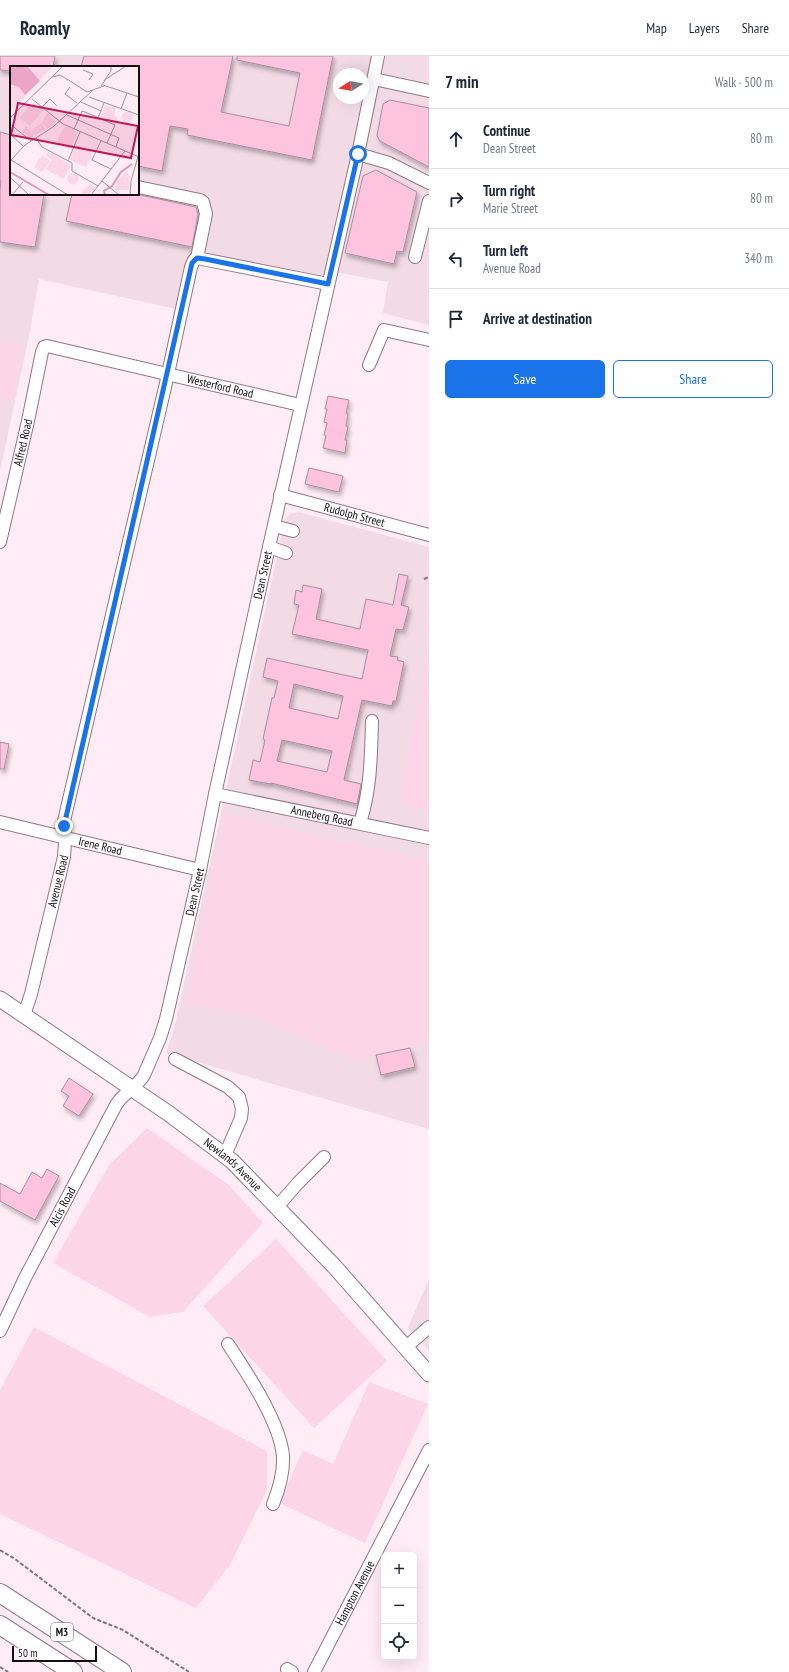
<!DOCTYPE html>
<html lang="en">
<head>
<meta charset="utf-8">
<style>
  body { margin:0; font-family:"PT Sans Narrow",sans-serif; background:#f2f2f3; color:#1f2937 }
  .controls { position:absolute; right:12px; bottom:12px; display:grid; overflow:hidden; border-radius:6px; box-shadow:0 4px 16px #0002 }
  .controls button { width:36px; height:36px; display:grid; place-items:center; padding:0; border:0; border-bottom:1px solid #e0e1e3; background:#fff; color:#1f2937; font:20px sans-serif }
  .compass { position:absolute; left:333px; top:12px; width:36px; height:36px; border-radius:50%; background:#fff; box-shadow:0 4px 16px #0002; rotate:259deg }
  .scale { position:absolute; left:12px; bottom:10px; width:85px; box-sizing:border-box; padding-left:4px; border:2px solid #160d11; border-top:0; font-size:11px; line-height:14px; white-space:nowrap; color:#160d11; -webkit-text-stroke:3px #fff; paint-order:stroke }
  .stop { position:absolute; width:12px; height:12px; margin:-9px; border:3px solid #1a73e8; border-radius:50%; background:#fff }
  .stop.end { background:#1a73e8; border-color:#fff; box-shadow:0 1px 4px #0008 }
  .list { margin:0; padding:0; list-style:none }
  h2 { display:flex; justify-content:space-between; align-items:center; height:52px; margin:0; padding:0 16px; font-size:17px }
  h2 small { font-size:13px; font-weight:400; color:#747a83 }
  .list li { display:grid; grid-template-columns:26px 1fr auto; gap:12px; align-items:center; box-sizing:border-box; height:60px; padding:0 16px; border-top:1px solid #e0e1e3 }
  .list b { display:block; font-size:15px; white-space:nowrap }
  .list p { margin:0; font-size:13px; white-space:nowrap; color:#747a83 }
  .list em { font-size:13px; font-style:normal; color:#747a83 }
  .actions { display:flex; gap:8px; padding:12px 16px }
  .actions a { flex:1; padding:9px 0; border:1px solid #1a73e8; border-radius:6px; text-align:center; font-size:14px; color:#1a73e8 }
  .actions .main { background:#1a73e8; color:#fff }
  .icon { flex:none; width:22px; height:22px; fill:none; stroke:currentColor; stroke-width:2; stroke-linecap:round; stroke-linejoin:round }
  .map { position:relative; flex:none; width:429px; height:1616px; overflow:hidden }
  header { display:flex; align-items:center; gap:24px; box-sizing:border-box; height:56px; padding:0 20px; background:#fff; border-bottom:1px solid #e0e1e3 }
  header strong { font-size:19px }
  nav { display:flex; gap:22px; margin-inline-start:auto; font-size:14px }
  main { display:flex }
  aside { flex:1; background:#fff }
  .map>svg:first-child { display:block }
  .built { fill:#f2dbe5; fill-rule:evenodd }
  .green { fill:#fcd6e7 }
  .building { fill:#fdc3df; stroke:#aa8e9b; fill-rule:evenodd; filter:url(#shadow) }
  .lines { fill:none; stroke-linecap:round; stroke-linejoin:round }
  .minor-casing { stroke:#927783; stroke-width:14 }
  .major-casing { stroke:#927783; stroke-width:17 }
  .highway-casing { stroke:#927783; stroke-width:20 }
  .path { stroke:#83757b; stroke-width:2; stroke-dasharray:4 2; stroke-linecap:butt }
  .minor { stroke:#fff; stroke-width:12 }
  .major { stroke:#fff; stroke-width:15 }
  .highway { stroke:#fff; stroke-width:18 }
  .route { stroke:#1a73e8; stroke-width:5 }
  .labels { text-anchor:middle; stroke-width:3.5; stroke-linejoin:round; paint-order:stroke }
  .shield { fill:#fff; stroke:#5c5658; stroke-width:1 }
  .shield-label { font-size:11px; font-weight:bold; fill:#160d11 }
  .street-label { font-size:12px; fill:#160d11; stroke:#fff }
  .inset-river { fill:none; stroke:#dd99ba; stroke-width:2 }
  .inset-road { fill:none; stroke:#a2939a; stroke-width:1 }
  .view { fill:#c2185b; fill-opacity:0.15; stroke:#c2185b; stroke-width:2 }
  .inset-edge { fill:none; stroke:#160d11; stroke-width:2 }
</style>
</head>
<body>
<header>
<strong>Roamly</strong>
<nav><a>Map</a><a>Layers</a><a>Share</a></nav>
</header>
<main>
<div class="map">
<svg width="429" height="1616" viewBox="0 0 429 1616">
  <defs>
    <filter id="shadow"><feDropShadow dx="2" dy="3.5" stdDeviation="2" flood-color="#0004"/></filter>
  </defs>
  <rect width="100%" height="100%" fill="#ffecf5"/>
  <!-- built -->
  <path class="built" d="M0,0h429v269l-46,-12 5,-31 -57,-11 -3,13 -131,-26 -16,52 -142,-31 -10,57 -29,135zM11,11h127v127h-127zM339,18h24v24h-24z
    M298,456l131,35v582l-263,-76 8,-24 111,-510 5,-5z
    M429,1223v72l-21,-24z"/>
  <!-- green -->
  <path class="green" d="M0,285l22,3 -8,55 -14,-2z
    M429,589v166l-30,-7z
    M225,758l204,47v174l-5,8 -68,17 -97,-42 -74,-16z
    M147,1072l82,57 34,38 -80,89 -33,5 -97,-54 56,-98z
    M276,1183l111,122 -73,67 -111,-122z
    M34,1271l233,124v39l-37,75 -34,43 -196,-94v-124z
    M369,1326l59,22 -63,139 -86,-40 24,-53 30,14z"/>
  <!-- building -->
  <path class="building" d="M0,0h55l-2,11h-42v4l-11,-1z
    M84,0h149l-12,56 68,14 11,-53 -63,-13v-4h96l-21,104 -125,-25 1,-6 -18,-3 -8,45 -24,-5v-99h-57z
    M390,44l39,8v59l-49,-26 -3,-5 6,-32z
    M0,76l11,3v59h33l-9,53 -35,-5v-52l1,-9 -1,-1z
    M376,114l41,22 -14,60 -6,-1 -3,13 -49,-11 18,-77z
    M72,138h64l60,13 2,7 -6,33 -126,-26z
    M328,340l21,4 -3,13 2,1 -2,12 2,1 -3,13h2l-2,13 -22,-5 3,-12 -2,-1 3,-12 -3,-1 3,-13h-2z
    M309,412l34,8 -4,16 -34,-8z
    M399,518l9,2 -7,29 8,2 -6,23 -7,-1 -6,27 8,1 -1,3 7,2 -8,39h-3l-1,5 -30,-6 -18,80 17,4 -4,20 -86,-21 -1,1 -21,-4 4,-20 7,2 5,-22 -2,-1 9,-41h2l4,-17 -15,-4 4,-19 95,21 6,-29 -76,-16 7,-29 -5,-1 2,-14 6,2 1,-7 19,4 -6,30 44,10 6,-30 27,6zM294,628l49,12 -5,23 -49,-11zM282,684l50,11 -5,21 -50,-11z
    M0,686l9,2 -5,25h-4z
    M410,992l5,19 -34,8 -5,-20z
    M69,1022l24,16 -14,22 -16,-10 6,-10 -8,-5z
    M47,1113l12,7 -24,44 -35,-19v-18l20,11 12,-22 10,6z"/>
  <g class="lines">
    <defs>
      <g id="minor">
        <path d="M374,23l55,12"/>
        <path d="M358,98l31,9 40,20"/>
        <path d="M138,131l62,13 3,2 3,12 -9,44"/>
        <path d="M415,201l14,-56"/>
        <path d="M197,202l131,26"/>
        <path d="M369,309l15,-35 45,10"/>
        <path id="s1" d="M280,439l149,40"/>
        <path d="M274,470l19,5"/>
        <path id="s2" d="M0,486l28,-121 14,-69 2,-5 3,-1 253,59"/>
        <path d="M269,491l17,6"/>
        <path id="s3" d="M215,738l214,44"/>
        <path id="s4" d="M0,766l200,48"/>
        <path d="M360,767c11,-34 11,-68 12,-102"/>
        <path id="s5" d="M24,959l7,-21 33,-137 1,-15 -1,-21 102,-438 25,-116 3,-7 3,-2"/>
        <path d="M175,1003l53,28 11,10 3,12 -1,9 -16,37"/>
        <path d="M277,1151l21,-24 26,-26"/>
        <path id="s6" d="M0,1275l25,-53 91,-173c7,-12 21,-18 28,-30l16,-37 6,-19 34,-149 15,-76 54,-247 89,-393 20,-98"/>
        <path d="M228,1288c19,29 52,78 55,112 1,17 -4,33 -10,48"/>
        <path d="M406,1291l23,-20"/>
        <path d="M287,1613l5,3"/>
        <path id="s7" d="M314,1616l115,-222"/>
      </g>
      <g id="major">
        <path id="s8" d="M0,943l168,114 64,48 102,105 95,108"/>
      </g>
      <path id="highway" d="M0,1537l122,79
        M0,1569l73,47"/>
    </defs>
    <!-- minor casing -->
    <use href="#minor" class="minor-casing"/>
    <!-- major casing -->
    <use href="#major" class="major-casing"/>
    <!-- highway casing -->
    <use href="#highway" class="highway-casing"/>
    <!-- path -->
    <path class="path" d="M424,523l5,-2
      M0,1494l15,9 78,59 30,12 66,42
      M0,1611l8,5"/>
    <!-- minor -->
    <use href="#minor" class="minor"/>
    <!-- major -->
    <use href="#major" class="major"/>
    <!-- highway -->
    <use href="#highway" class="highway"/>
  </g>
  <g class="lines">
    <!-- route -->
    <path class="route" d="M64,770l128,-563 5,-5 8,1 123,25 30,-130"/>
  </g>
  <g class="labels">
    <!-- shield labels -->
    <rect class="shield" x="51" y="1567" width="22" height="18" rx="3"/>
    <g class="shield-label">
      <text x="62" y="1580">M3</text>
    </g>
    <!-- street labels -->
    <g class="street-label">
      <text dy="4" stroke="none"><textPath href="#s2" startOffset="381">Westerford Road</textPath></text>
      <text dy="4" stroke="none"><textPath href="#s2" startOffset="102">Alfred Road</textPath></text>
      <text dy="4" stroke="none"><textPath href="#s1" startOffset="77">Rudolph Street</textPath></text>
      <text dy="4" stroke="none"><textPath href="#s6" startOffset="810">Dean Street</textPath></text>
      <text dy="4" stroke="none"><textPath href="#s3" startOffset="109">Anneberg Road</textPath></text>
      <text dy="4" stroke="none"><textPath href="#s4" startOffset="103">Irene Road</textPath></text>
      <text dy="4" stroke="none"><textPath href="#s5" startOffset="138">Avenue Road</textPath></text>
      <text dy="4" stroke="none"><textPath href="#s6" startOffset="486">Dean Street</textPath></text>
      <text dy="4" stroke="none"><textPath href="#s8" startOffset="286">Newlands Avenue</textPath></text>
      <text dy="4" stroke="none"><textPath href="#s6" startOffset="139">Alcis Road</textPath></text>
      <text dy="4" stroke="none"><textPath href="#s7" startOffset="89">Hampton Avenue</textPath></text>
    </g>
  </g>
  <!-- overview -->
  <g transform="translate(10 10)">
    <rect width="129" height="129" fill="#ffecf5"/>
    <path d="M0,0h43l-43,46zM22,36l11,8 -13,16 -10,-8zM95,40l10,2 -1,8 4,1 -2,7 -15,-7zM111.5 51a5.5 5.5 0 1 1 11 0a5.5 5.5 0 1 1-11 0ZM37,47l9,9 -9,7 -5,-7zM32,57l4,7 -12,5 -3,4 -9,-7 4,-6 7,8 -2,-4zM55,60l13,6 -8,17 -12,-6v-5zM66,79l17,7 -7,15 -16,-7zM38,86l23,13 -8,14 -17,-10 5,-9 -5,-5zM32,89l8,6 -8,11 -8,-5zM116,106l4,4 -1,14h-14l1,-8zM57.5 113a5.5 5.5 0 1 1 11 0a5.5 5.5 0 1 1-11 0ZM80,118l5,3 -6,8 -8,-2z" fill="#fcd6e7"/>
    <path d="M0,0h17l13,15 -15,14 -6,-8 -9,-3z" fill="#eba5c7"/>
    <path class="inset-river" d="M0,106l39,23M95,129l-1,-4 8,-5 9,-14 11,-8"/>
    <path class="inset-road" d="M73,4l10,4 -4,6M42,11l8,-2 8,5M57,13l20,13 17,-6M94,15l7,-10v-5M93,19l36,12M91,20l5,-7 20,-13M60,21l-5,7 12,9M79,31l50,18M22,33l31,25 76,33M71,36l20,9M32,41l8,-8 7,7M111,43l6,-16M57,49l52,23 -3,9M0,52l53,-52M88,52l6,-15M0,58l21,17M64,63l8,-18 8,3 25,11 -8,18M0,68l13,12M26,72l6,9 30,16v8l26,15M91,75l-9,19 19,9M1,94l57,35M0,95l15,-16 28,-18 40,-37M58,95l12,-29M0,111l19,18M92,115l17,14M2,129l11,-13M81,129l34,-44M120,129l1,-14 8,-28"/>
    <path class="view" d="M8,37l120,23 -7,32 -120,-23z"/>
    <rect width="129" height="129" class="inset-edge"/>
  </g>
</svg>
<div class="controls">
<button>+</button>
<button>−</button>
<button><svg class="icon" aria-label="locate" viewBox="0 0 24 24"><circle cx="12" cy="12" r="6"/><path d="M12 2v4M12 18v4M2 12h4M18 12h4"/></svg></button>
</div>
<svg class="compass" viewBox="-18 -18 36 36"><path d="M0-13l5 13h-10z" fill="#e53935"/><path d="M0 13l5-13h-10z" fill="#747a83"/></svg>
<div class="scale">50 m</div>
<div class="stop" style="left:358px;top:98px"></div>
<div class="stop end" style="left:64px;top:770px"></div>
</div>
<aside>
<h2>7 min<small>Walk · 500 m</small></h2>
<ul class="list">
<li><svg class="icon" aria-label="ahead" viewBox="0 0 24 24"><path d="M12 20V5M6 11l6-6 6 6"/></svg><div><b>Continue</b><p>Dean Street</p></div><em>80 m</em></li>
<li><svg class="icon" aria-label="right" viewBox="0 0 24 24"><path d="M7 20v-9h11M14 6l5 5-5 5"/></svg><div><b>Turn right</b><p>Marie Street</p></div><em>80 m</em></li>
<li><svg class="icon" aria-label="left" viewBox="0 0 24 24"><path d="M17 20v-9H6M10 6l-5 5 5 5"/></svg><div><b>Turn left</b><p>Avenue Road</p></div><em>340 m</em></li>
<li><svg class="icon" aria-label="arrive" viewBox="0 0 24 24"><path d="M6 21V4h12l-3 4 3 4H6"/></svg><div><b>Arrive at destination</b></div></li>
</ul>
<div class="actions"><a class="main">Save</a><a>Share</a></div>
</aside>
</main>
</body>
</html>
